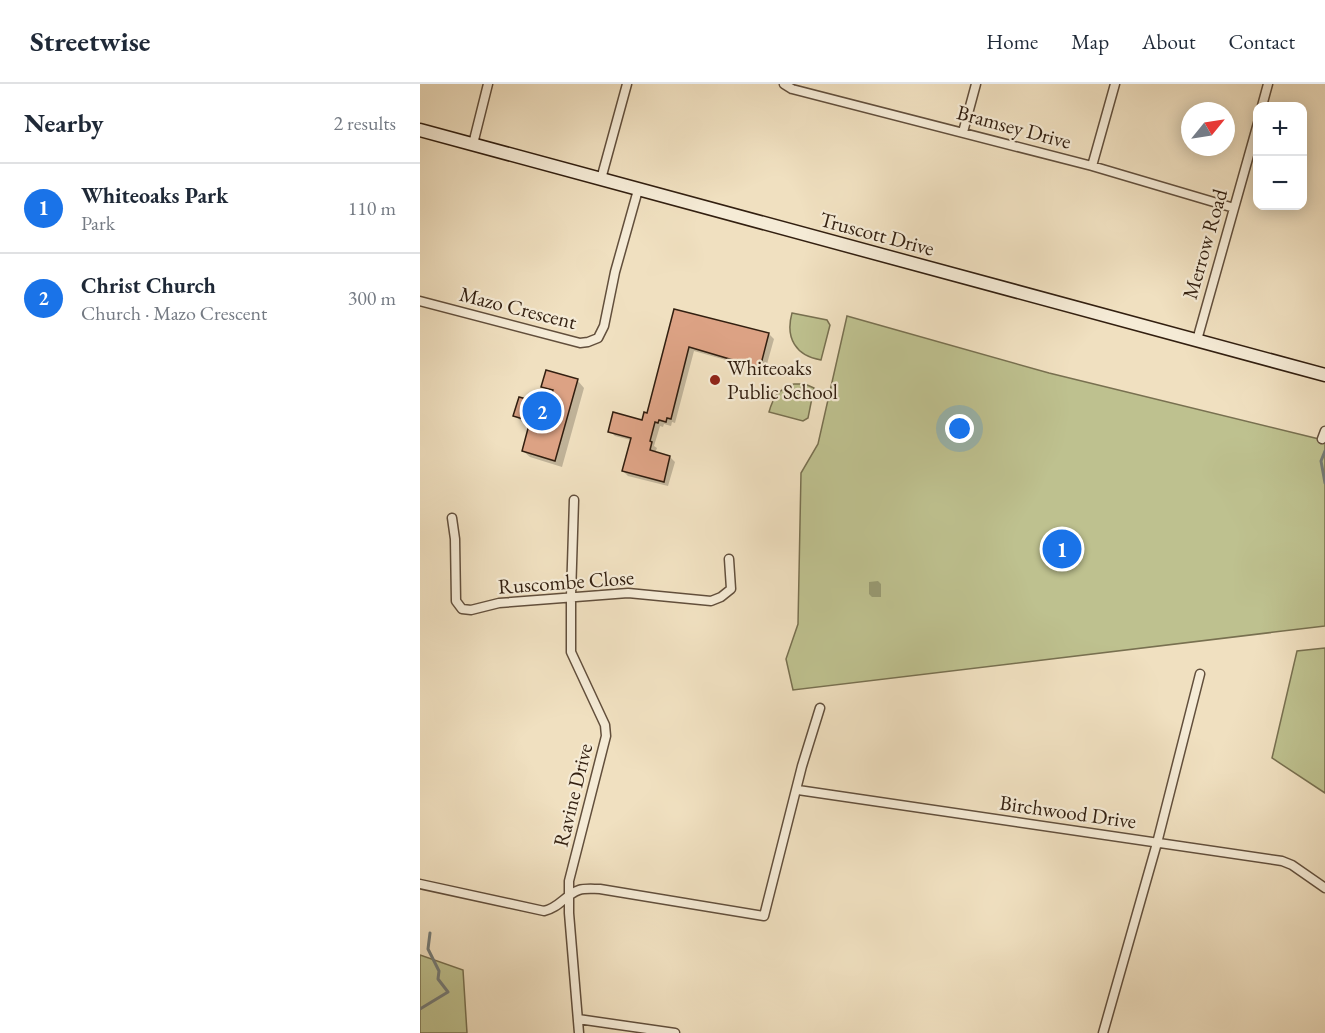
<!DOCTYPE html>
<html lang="en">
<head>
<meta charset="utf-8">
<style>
  body { margin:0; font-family:"EB Garamond",serif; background:#f2f2f3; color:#1f2937 }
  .controls { position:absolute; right:18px; top:18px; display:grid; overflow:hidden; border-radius:12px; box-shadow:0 3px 15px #0003 }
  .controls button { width:54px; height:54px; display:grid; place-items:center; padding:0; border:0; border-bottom:2px solid #e0e1e3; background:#fff; color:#1f2937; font:30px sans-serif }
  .compass { position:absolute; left:761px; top:18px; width:54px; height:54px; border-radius:50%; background:#fff; box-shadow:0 3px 15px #0003; rotate:60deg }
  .you { position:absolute; left:540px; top:345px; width:21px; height:21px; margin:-15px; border:4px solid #fff; border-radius:50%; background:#1a73e8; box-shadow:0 0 0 9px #1a73e833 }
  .badge { display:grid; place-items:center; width:39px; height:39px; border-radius:50%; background:#1a73e8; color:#fff; font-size:20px; font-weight:700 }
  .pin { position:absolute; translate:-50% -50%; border:3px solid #fff; box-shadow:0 2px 6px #0006 }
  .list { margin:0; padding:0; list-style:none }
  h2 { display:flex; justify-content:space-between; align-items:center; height:78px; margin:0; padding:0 24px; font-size:26px }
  h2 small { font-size:20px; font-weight:400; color:#747a83 }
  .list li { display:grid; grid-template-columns:39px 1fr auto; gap:18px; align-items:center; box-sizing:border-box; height:90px; padding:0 24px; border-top:2px solid #e0e1e3 }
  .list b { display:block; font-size:22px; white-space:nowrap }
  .list p { margin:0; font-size:20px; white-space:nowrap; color:#747a83 }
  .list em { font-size:20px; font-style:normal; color:#747a83 }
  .map { position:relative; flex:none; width:905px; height:949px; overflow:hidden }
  header { display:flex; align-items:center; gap:36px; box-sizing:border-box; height:84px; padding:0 30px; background:#fff; border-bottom:2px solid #e0e1e3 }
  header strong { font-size:28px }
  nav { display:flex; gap:33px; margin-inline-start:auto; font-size:21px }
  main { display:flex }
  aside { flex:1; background:#fff }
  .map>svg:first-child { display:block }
  .green { fill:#bec18f; stroke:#787050; stroke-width:1.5 }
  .shadow { fill:#0003 }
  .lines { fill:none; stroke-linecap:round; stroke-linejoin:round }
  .stream { stroke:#757c78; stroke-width:3 }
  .building { fill:#dca284; stroke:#321f10; stroke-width:1.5 }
  .street-casing { stroke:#624f3c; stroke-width:11 }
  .secondary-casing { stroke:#321f10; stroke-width:15 }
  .street { stroke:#f5ebd6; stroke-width:8 }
  .secondary { stroke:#f5ebd6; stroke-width:12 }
  .poi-dot { fill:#8f2418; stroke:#f5ebd6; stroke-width:2 }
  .labels { text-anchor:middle; stroke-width:4.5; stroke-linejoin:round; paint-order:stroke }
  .street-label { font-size:21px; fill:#321f10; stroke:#f5ebd6 }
  .poi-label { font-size:21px; fill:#321f10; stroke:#f5ebd6; text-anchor:start }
</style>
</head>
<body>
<header>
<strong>Streetwise</strong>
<nav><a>Home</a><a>Map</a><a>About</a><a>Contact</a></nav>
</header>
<main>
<aside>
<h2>Nearby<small>2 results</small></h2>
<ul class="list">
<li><span class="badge">1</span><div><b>Whiteoaks Park</b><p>Park</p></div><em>110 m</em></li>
<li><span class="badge">2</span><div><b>Christ Church</b><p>Church · Mazo Crescent</p></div><em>300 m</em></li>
</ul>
</aside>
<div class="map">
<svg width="905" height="949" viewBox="0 0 905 949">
  <rect width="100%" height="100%" fill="#f0e0c0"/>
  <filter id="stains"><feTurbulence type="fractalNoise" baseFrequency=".00333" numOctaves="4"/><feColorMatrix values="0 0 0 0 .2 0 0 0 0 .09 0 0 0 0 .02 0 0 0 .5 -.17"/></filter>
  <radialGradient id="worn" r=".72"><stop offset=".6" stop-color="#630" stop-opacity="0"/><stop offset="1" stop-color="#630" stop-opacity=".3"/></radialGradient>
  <!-- green -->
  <path class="green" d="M372,229l35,7 3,5 -9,35c-25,-4 -36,-22 -29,-47z
    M427,232l202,57 270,66 6,4v183l-532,64 -7,-31 12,-35 3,-151 17,-29z
    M374,300h11l9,4 -6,30 -5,3 -34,-9c4,-15 10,-23 25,-28z
    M905,564v145l-53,-35 25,-107z
    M0,871l43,15 4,63h-47z"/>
  <!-- shadow -->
  <path class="shadow" d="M255,227l94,23 5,5 -9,32 -71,-20 -19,72 -3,-1 -1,4 -7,-2 -1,3 -3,-1 -6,20 3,2 -2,5 15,4 5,5 -7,24 -40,-10 -5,-5 8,-31 -16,-4 -5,-5 33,-10 5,-6z
    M127,288l31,9 6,7 -22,79 -32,-10 -7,-6 8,-26 -9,-3 -7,-7 34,-8 4,-13 -10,-8z
    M458,497l3,3v13h-9l-3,-3v-12z"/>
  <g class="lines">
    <!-- stream -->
    <path class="stream" d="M905,367l-4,10 4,22
      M0,925l28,-17 -10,-13 1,-8 -11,-22 2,-16"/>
  </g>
  <!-- building -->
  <path class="building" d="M254,225l95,24 -9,35 -71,-21 -18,72 -4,-1 -1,4 -7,-2 -1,3 -3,-1 -5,19 2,1 -2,8 20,6 -6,26 -42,-11 9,-33 -23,-6 5,-20 29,8 2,-8 3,1z
    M126,286l32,9 -23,82 -33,-10 8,-30 -17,-5 6,-19 29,8 5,-15 -12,-3z"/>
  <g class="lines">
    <defs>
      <path id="street" d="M364,0l8,5 300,77 142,42
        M842,22l6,-22
        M543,48l13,-48
        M53,60l15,-60
        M672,82l23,-82
        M181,95l26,-95
        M0,217l160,42 8,-1 10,-4 6,-12 11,-54 23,-82
        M777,256l61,-217
        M902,355l3,-8
        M154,416l-3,96v56l34,73 1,11 -37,145v32l10,120
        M32,434l3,21 1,62 6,8 9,1 28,-7 129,-10 83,8 10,-4 10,-8 -2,-30
        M378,706l484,71 10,4 33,23
        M0,800l124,27c15,-3 21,-16 35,-21 6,-2 14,-1 21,-1l164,27 38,-150 18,-58
        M158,935l97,14
        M683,949l54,-190 43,-169"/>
      <path id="secondary" d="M0,46l905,245"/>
    </defs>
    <!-- street casing -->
    <use href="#street" class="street-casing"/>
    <!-- secondary casing -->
    <use href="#secondary" class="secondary-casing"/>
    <!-- street -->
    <use href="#street" class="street"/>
    <!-- secondary -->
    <use href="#secondary" class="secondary"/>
  </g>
  <!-- markers -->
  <circle class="poi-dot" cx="295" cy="296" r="6"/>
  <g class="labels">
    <!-- street labels -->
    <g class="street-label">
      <text transform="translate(594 43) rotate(15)" y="7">Bramsey Drive</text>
      <text transform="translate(457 150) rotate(15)" y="7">Truscott Drive</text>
      <text transform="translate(785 160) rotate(-74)" y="7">Merrow Road</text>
      <text transform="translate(98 224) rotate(14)" y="7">Mazo Crescent</text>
      <text transform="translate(146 498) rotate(-4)" y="7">Ruscombe Close</text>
      <text transform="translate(153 711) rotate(-76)" y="7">Ravine Drive</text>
      <text transform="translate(648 728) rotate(8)" y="7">Birchwood Drive</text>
    </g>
    <!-- poi labels -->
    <g class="poi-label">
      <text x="307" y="291">Whiteoaks<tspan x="307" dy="24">Public School</tspan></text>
    </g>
  </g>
  <rect width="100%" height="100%" filter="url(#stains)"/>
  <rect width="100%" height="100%" fill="url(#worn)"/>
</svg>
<div class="controls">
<button>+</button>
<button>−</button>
</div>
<svg class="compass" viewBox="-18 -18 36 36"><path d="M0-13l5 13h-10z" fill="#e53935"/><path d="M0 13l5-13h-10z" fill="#747a83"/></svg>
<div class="you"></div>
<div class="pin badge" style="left:642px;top:465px">1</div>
<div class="pin badge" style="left:122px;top:327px">2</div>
</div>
</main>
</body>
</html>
